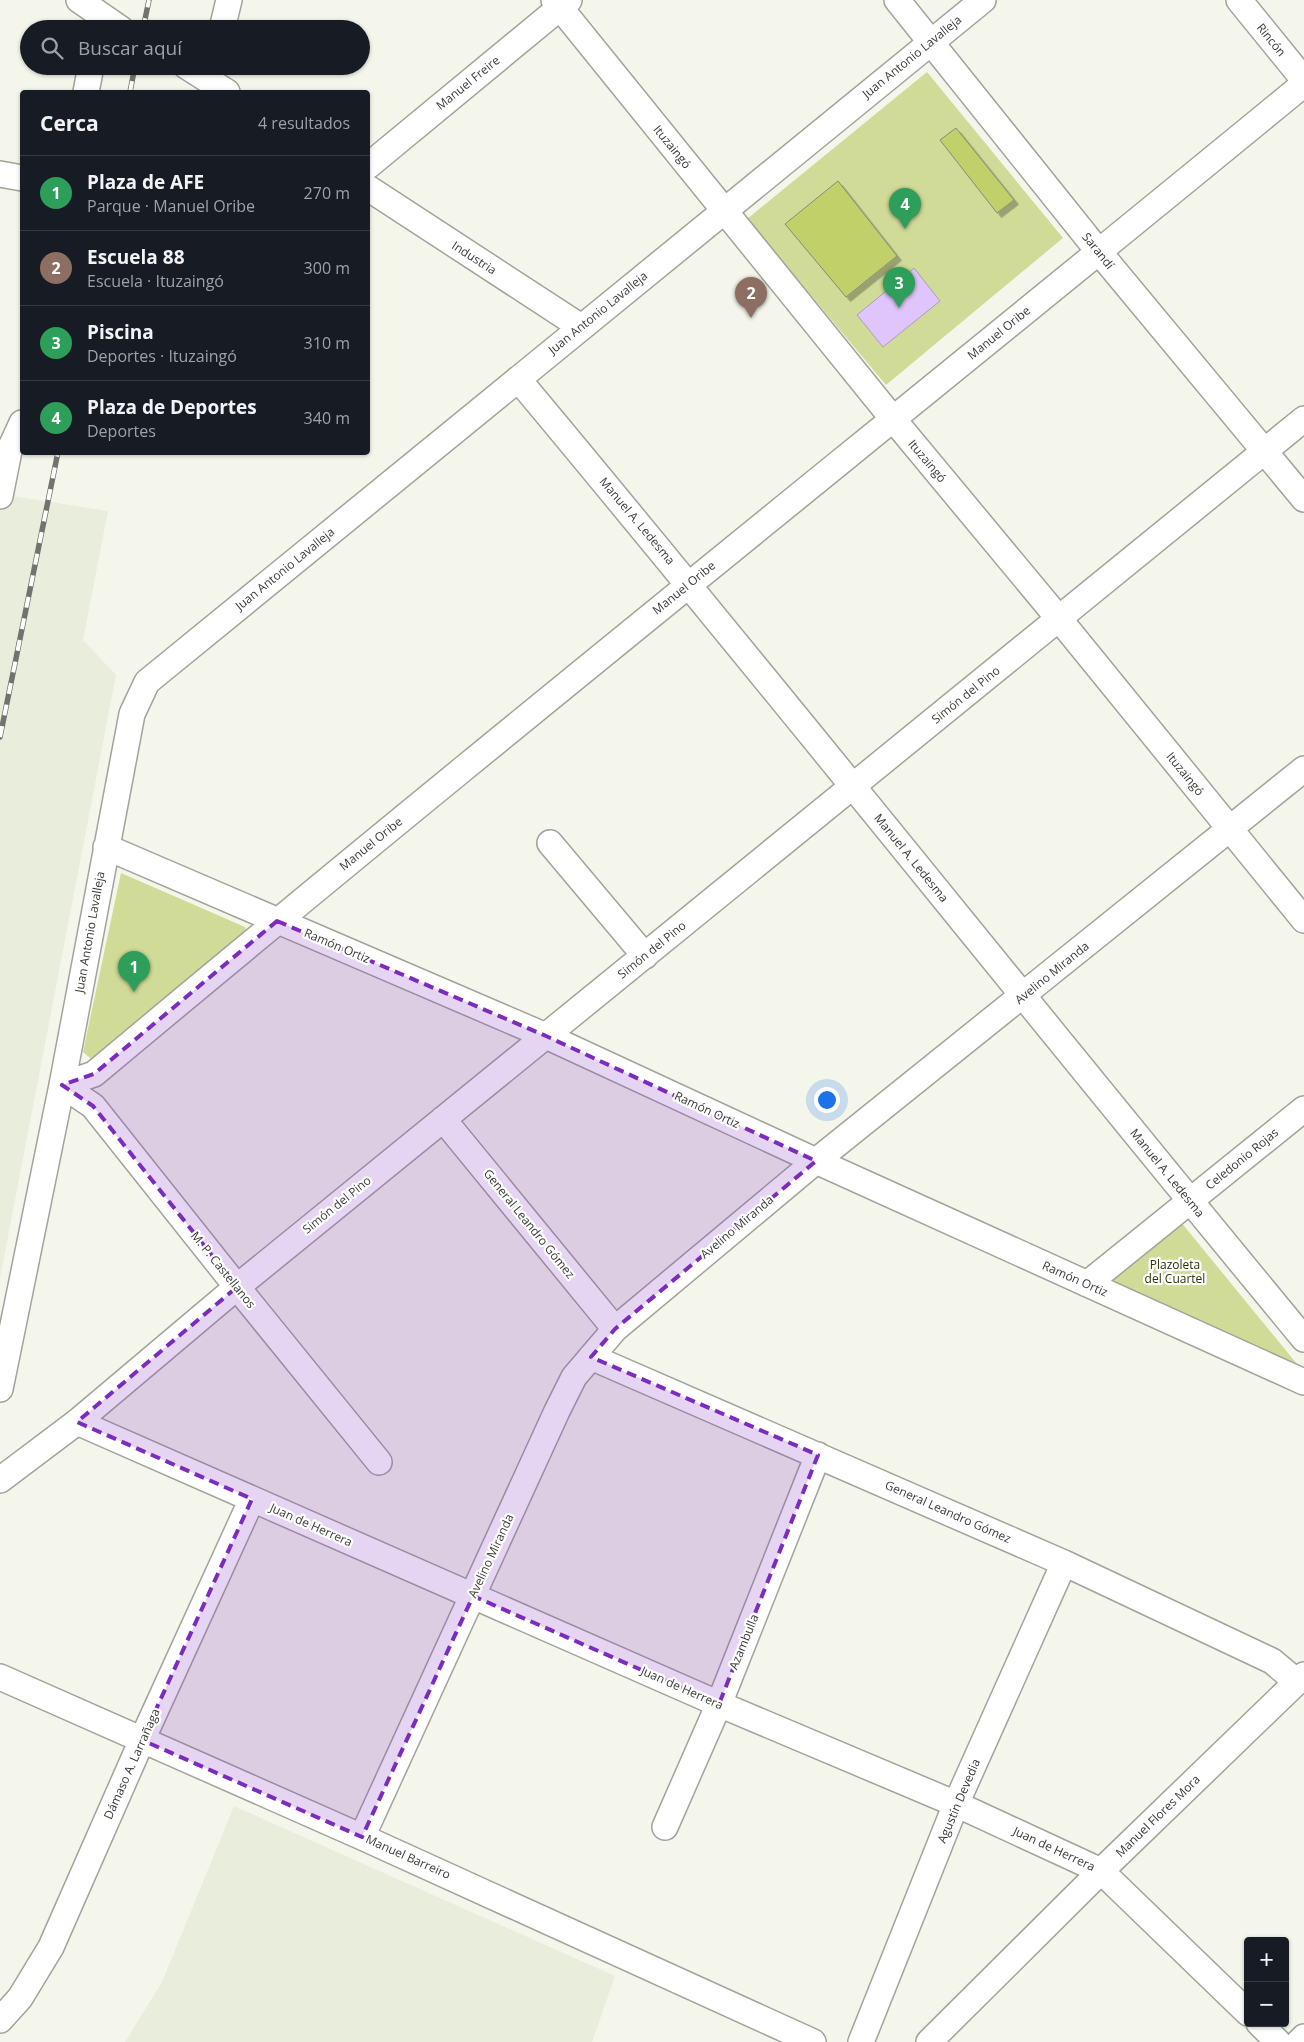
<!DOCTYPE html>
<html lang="es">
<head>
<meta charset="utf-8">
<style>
  body { margin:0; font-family:"Open Sans",sans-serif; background:#20242c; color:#f1f3f6 }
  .controls { position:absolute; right:15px; bottom:15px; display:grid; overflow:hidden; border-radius:5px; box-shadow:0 1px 4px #0004 }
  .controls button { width:45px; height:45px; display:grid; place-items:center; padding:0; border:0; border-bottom:1px solid #363941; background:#171b24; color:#f1f3f6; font:25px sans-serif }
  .you { position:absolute; left:826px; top:1099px; width:18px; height:18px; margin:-12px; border:4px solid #fff; border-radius:50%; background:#1a73e8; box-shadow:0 0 0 8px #1a73e833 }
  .badge { display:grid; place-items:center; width:32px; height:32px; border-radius:50%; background:#bda1d7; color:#fff; font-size:16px; font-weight:700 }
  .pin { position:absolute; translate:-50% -41px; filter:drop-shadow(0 1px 2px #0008) }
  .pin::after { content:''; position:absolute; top:26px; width:18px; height:15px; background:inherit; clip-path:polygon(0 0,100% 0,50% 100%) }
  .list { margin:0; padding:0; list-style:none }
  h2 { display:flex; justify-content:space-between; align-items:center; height:65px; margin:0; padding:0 20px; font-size:21px }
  h2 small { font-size:16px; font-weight:400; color:#9ea1a6 }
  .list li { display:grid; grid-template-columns:32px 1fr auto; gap:15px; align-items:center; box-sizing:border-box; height:75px; padding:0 20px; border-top:1px solid #363941 }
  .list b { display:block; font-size:19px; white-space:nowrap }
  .list p { margin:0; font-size:16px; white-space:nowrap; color:#9ea1a6 }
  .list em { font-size:16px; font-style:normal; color:#9ea1a6 }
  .icon { flex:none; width:28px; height:28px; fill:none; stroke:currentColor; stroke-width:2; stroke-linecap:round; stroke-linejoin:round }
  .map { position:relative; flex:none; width:1304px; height:2042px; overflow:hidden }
  .search { position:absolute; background:#171b24; box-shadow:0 1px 4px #0004; left:20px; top:20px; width:350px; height:55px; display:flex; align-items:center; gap:12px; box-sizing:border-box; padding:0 18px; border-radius:28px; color:#9ea1a6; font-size:19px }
  .panel { position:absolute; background:#171b24; box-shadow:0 1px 4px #0004; left:20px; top:90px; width:350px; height:365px; border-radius:5px }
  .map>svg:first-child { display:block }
  .built { fill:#e9eddb }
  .green { fill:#d0db97 }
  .water { fill:#dfc5fb; stroke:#ad9bc0 }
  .building { fill:#c2d069; stroke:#888980; filter:url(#shadow) }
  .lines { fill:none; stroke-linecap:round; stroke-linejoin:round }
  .minor-casing { stroke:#a2a39a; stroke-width:28 }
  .minor { stroke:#fff; stroke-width:25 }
  .rail-casing { stroke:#73736e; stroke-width:5.5 }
  .rail { stroke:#fff; stroke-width:4; stroke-dasharray:11; stroke-linecap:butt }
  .marked { fill:#7b2cbf; fill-opacity:0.2; stroke:#7b2cbf; stroke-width:4; stroke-dasharray:10 6; stroke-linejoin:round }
  .labels { text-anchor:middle; stroke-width:4.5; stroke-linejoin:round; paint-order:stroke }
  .street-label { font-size:12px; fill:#393935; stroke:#fff }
  .park-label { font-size:12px; fill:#2c3104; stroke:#fff }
</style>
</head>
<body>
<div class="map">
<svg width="1304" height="2042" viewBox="0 0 1304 2042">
  <defs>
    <filter id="shadow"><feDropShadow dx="4.5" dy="4.5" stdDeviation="0" flood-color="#0004"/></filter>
  </defs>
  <rect width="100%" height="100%" fill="#f4f6ec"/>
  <!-- built -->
  <path class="built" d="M0,494l108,17 -25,129 33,35 -116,603z
    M234,1806l381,170 -23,66h-467l37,-60z"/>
  <!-- green -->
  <path class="green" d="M927,72l136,166 -177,147 -139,-166z
    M121,873l124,54 2,5 -156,127 -8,-7z
    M1180,1221l117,143 -191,-81z"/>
  <!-- water -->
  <path class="water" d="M914,268l26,33 -57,46 -26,-32z"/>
  <!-- building -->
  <path class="building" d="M956,128l58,72 -17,13 -57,-73z
    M838,181l59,75 -51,41 -61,-73z"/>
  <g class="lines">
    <defs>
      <path id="minor" d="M79,0l42,29
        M554,0l339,419 167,201 244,300
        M897,0l202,252 205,247
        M1239,0l65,80
        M222,29l7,-29
        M186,66l41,26
        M86,92l5,-26
        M368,166l201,-166
        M0,174l22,4
        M368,188l213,139
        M518,379c265,317 522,641 786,960
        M0,456l9,-5 13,-28
        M0,496l9,-45
        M550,843l95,113
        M106,847l440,189 270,125 488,221
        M62,1085l32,-11c399,-334 807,-659 1210,-990
        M62,1085l31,21 144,181 142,175
        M443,1119l172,210
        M1087,1284l217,-175
        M591,1357l473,206 208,98 25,21
        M0,1389l62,-304 70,-371 15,-32 836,-682
        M77,1422l642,282 237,100 145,67 147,142
        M0,1480l77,-58 160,-135 1067,-868
        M0,1677l362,160 451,205
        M665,1827l54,-123 99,-249
        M362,1837l195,-426 17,-34 41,-48 201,-168 488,-392
        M0,2020l20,-22 31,-51 91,-207 110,-241
        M1259,2023l19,19
        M861,2042l95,-238 108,-241
        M929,2042l172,-171 203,-196
        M1299,2042l5,-5"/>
    </defs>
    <!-- minor casing -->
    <use href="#minor" class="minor-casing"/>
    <!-- minor -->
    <use href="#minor" class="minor"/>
    <defs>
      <path id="rail" d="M143,29l6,-29
        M130,92l5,-26
        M0,737l58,-285"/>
    </defs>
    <!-- rail casing -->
    <use href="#rail" class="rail-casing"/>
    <!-- rail -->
    <use href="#rail" class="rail"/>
  </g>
  <!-- marked area -->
  <path class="marked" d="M277,921l269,115 270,125 -201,168 -24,28 227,98 -99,249 -246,-108 -111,241 -220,-97 110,-241 -175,-77 160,-135 -144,-181 -31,-21 32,-11z"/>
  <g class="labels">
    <!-- street labels -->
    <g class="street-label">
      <text transform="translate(1271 40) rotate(51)" y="4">Rincón</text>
      <text transform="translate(912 57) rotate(-39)" y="4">Juan Antonio Lavalleja</text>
      <text transform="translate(468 83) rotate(-39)" y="4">Manuel Freire</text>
      <text transform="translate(672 147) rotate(51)" y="4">Ituzaingó</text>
      <text transform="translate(1098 251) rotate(51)" y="4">Sarandí</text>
      <text transform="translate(474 258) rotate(33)" y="4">Industria</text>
      <text transform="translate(598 313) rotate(-39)" y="4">Juan Antonio Lavalleja</text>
      <text transform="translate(999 333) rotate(-39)" y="4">Manuel Oribe</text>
      <text transform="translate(927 461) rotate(50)" y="4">Ituzaingó</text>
      <text transform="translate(637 521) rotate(50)" y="4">Manuel A. Ledesma</text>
      <text transform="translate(285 569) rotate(-39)" y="4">Juan Antonio Lavalleja</text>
      <text transform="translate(684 588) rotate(-39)" y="4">Manuel Oribe</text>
      <text transform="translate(966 695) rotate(-39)" y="4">Simón del Pino</text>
      <text transform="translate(1185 774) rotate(51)" y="4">Ituzaingó</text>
      <text transform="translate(371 844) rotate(-39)" y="4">Manuel Oribe</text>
      <text transform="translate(911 858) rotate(51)" y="4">Manuel A. Ledesma</text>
      <text transform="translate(90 932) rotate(-80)" y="4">Juan Antonio Lavalleja</text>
      <text transform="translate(337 946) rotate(23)" y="4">Ramón Ortiz</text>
      <text transform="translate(652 950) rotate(-39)" y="4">Simón del Pino</text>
      <text transform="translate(1052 973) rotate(-39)" y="4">Avelino Miranda</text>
      <text transform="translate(707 1110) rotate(25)" y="4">Ramón Ortiz</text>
      <text transform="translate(1242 1159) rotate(-39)" y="4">Celedonio Rojas</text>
      <text transform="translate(1167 1173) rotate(51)" y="4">Manuel A. Ledesma</text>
      <text transform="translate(337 1205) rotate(-39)" y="4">Simón del Pino</text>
      <text transform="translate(529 1224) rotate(51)" y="4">General Leandro Gómez</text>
      <text transform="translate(737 1227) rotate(-40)" y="4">Avelino Miranda</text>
      <text transform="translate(223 1270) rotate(51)" y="4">M. P. Castellanos</text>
      <text transform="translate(1075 1279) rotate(24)" y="4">Ramón Ortiz</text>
      <text transform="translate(948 1512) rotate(24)" y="4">General Leandro Gómez</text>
      <text transform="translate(311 1525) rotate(24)" y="4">Juan de Herrera</text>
      <text transform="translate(491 1556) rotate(-65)" y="4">Avelino Miranda</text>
      <text transform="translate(744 1642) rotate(-68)" y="4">Azambulla</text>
      <text transform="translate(682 1688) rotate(24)" y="4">Juan de Herrera</text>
      <text transform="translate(132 1764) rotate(-66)" y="4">Dámaso A. Larrañaga</text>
      <text transform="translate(959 1801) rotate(-67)" y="4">Agustín Devedia</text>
      <text transform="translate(1158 1816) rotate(-44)" y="4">Manuel Flores Mora</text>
      <text transform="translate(1054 1849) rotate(25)" y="4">Juan de Herrera</text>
      <text transform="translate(408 1857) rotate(24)" y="4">Manuel Barreiro</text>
    </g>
    <!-- park labels -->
    <g class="park-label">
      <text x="1175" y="1269">Plazoleta<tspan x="1175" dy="14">del Cuartel</tspan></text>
    </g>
  </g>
</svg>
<div class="controls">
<button>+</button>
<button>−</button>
</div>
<div class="you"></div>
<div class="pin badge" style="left:134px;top:992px;background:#2e9e5b">1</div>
<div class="pin badge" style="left:751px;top:318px;background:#8d6e63">2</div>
<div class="pin badge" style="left:899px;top:308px;background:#2e9e5b">3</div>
<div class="pin badge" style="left:905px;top:229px;background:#2e9e5b">4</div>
<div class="search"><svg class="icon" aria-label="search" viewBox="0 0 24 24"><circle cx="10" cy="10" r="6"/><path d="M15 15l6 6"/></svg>Buscar aquí</div>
<section class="panel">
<h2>Cerca<small>4 resultados</small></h2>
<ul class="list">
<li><span class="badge" style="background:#2e9e5b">1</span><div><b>Plaza de AFE</b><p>Parque · Manuel Oribe</p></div><em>270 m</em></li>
<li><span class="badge" style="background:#8d6e63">2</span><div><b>Escuela 88</b><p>Escuela · Ituzaingó</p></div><em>300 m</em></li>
<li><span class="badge" style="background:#2e9e5b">3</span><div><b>Piscina</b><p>Deportes · Ituzaingó</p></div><em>310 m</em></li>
<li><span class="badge" style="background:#2e9e5b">4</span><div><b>Plaza de Deportes</b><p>Deportes</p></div><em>340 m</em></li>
</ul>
</section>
</div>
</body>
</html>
